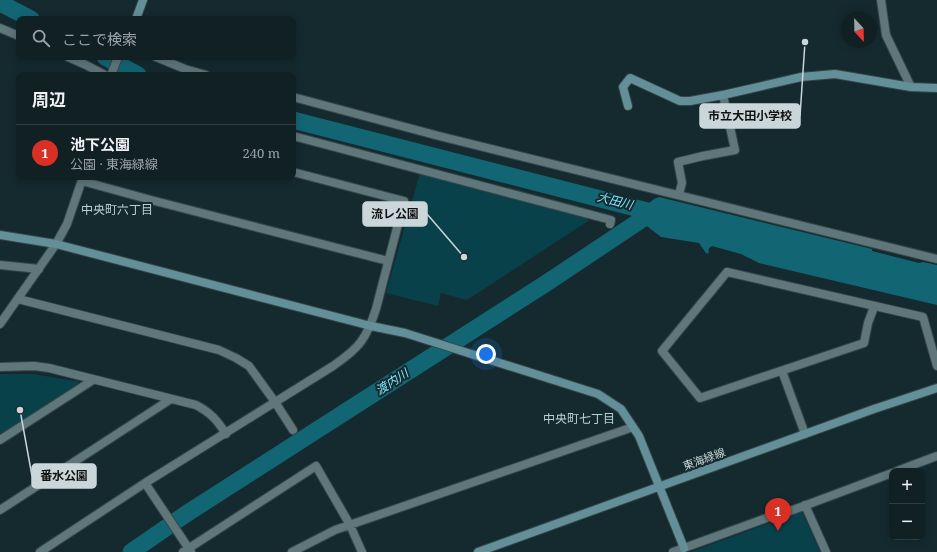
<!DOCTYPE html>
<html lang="ja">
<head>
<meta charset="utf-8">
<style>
  body { margin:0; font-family:"Noto Serif","Noto Sans JP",serif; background:#1e2d30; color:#f1f3f6 }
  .controls { position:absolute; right:12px; bottom:12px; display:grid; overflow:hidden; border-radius:8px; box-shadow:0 2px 10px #0003 }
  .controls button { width:36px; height:36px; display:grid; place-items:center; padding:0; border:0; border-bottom:1px solid #303e41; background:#102023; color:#f1f3f6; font:20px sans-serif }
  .compass { position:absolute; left:841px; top:12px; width:36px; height:36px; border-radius:50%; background:#102023; box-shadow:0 2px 10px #0003; rotate:158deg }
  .you { position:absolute; left:486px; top:354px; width:14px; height:14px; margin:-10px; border:3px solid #fff; border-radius:50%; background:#1a73e8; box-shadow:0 0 0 6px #1a73e833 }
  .badge { display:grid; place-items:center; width:26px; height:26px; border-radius:50%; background:#d93025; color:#fff; font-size:13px; font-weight:700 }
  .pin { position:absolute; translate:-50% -33px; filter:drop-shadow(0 1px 2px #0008) }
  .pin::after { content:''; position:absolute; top:21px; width:14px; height:12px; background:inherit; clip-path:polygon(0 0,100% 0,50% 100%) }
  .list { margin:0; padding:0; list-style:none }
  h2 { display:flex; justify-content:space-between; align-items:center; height:52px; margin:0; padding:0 16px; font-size:17px }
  h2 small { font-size:13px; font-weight:400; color:#9ca3a6 }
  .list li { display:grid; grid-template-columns:26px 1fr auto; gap:12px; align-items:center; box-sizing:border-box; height:56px; padding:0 16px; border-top:1px solid #303e41 }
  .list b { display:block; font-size:15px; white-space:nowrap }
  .list p { margin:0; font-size:13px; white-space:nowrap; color:#9ca3a6 }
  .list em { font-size:13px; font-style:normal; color:#9ca3a6 }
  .icon { flex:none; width:22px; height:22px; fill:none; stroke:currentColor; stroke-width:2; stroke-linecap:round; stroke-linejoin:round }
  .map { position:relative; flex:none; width:937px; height:552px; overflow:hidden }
  .search { position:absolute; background:#102023; box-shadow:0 2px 10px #0003; left:16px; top:16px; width:280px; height:44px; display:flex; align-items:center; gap:10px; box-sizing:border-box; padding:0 14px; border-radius:8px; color:#9ca3a6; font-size:15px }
  .panel { position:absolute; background:#102023; box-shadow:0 2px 10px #0003; left:16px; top:72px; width:280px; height:108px; border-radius:8px }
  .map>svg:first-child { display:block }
  .green { fill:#09414b }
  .water { fill:#126674 }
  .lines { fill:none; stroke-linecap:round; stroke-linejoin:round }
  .river { stroke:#126674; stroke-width:17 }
  .street-casing { stroke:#354649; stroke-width:10 }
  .secondary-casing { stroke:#354649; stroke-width:10 }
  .street { stroke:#5f767b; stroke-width:8 }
  .secondary { stroke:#638f98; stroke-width:8 }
  .labels { text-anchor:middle; stroke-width:4; stroke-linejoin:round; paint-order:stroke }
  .street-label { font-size:11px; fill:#cad6d9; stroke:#152a2f }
  .water-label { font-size:12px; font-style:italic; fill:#7fe7fc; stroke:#152a2f }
  .neighbourhood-label { font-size:12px; fill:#b7d0d5; stroke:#152a2f }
  .leader { fill:none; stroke:#cad6d9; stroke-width:1.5 }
  .callout-dot { fill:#cad6d9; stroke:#152a2f; stroke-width:1.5 }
  .callout { fill:#cad6d9; stroke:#cad6d9; stroke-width:1.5 }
  .callout-label { font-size:12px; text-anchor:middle; font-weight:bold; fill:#111 }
</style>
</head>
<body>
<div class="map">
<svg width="937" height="552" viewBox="0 0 937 552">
  <rect width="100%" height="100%" fill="#152a2f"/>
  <!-- green -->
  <path class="green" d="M420,173l166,41 2,7 -121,79 -26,-7 -3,13 -52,-13z
    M0,374h33l41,7 4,-1v4l-78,51z
    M802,511l18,41h-129z"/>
  <!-- water -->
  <path class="water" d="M659,197l213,52v2l47,12 4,-1 14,3v40l-178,-42 -18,-9 -29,-8 -3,2 -1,6 -2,-1 -7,-10 -38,-6 -27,-21 20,-17z"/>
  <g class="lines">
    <!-- river -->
    <path class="river" d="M0,3l31,16
      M105,57l33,18
      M293,120l370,95
      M131,552l55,-38 359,-230 108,-72"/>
    <defs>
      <path id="street" d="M881,0l5,35 25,52
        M0,28l19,8
        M68,57l18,8 19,10
        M156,57l29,12 21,6
        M111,75l7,-18
        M293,97l146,39 498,123
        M293,136l318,84 -1,4
        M82,181l69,19 237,61
        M679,194l3,-11 -4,-21 25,-6 32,-6 -12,-55
        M0,265l39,4
        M18,299l201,51 17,8 13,8 26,36 18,28
        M874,307l-6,16 -4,20 -164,55 -38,-47 65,-79 196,45 14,49
        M0,324l56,-80 11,-20 16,-47
        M0,367l34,-1 15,2 147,37c15,8 21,15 30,29
        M782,371l23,63
        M0,440l93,-60
        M897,471l40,-15
        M145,483l46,69
        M805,505l21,47
        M0,510l171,-111
        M40,552l105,-69 188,-117c26,-18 33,-26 43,-57l28,-108 -111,-29
        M183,552l133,-86 34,59 12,27
        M292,552l43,-22 298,-103
        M673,552l110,-40 10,-2 99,-37"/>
      <path id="secondary" d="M136,19l7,-19
        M628,106l-5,-19 7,-9 50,23h10l33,-6 78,-18 34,-3 76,13 26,1
        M0,235l56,9 315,82 34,7 193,61 23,15 18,27 45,112
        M478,552l396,-143 63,-21"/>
    </defs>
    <!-- street casing -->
    <use href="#street" class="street-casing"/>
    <!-- secondary casing -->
    <use href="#secondary" class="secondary-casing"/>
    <!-- street -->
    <use href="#street" class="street"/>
    <!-- secondary -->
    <use href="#secondary" class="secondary"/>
  </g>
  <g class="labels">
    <!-- street labels -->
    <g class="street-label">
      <text transform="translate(704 459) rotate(-20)" y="4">東海緑線</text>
    </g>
    <!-- water labels -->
    <g class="water-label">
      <text transform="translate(615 201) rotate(14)" y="4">大田川</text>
      <text transform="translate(392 382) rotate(-33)" y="4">渡内川</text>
    </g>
    <!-- neighbourhood labels -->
    <g class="neighbourhood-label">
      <text x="117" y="214">中央町六丁目</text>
      <text x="579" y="423">中央町七丁目</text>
    </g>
  </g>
  <!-- callouts -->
  <path class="leader" d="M805 42L800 116M464 257L427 214M20 410L32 476"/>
  <g class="callout-dot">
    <circle cx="805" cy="42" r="4"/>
    <circle cx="464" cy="257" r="4"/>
    <circle cx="20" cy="410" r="4"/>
  </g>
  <g class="callout">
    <rect x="700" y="104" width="100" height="24" rx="4"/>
    <rect x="363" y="202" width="64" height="24" rx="4"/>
    <rect x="32" y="464" width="64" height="24" rx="4"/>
  </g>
  <g class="callout-label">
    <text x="750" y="120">市立大田小学校</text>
    <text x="395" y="218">流レ公園</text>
    <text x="64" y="480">番水公園</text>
  </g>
</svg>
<div class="controls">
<button>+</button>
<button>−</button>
</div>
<svg class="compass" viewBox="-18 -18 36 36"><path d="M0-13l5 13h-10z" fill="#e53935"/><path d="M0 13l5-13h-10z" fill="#9ca3a6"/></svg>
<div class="you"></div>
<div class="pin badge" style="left:778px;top:531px">1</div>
<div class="search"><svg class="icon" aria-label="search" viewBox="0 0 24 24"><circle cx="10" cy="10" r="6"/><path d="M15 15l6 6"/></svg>ここで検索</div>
<section class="panel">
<h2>周辺<small></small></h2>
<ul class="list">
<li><span class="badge">1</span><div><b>池下公園</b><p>公園 · 東海緑線</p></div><em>240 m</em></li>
</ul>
</section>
</div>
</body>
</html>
